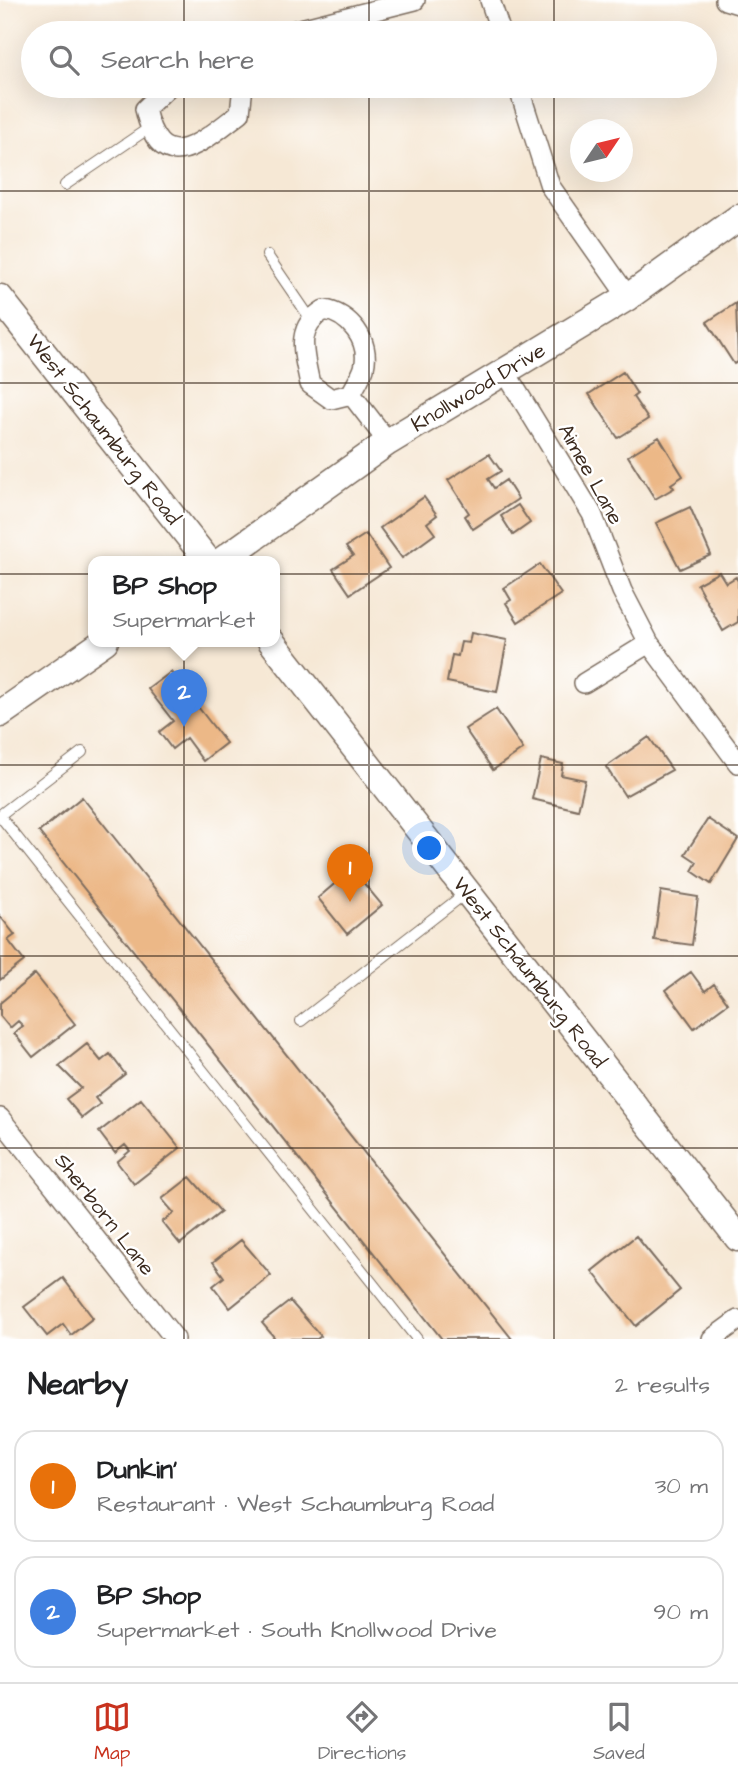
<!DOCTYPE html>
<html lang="en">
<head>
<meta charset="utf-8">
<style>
  body { margin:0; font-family:"Architects Daughter",sans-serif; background:#f2f2f2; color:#202124 }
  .compass { position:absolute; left:570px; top:119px; width:63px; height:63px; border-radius:50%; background:#fff; box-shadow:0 7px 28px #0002; rotate:55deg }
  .you { position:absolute; left:430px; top:849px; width:24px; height:24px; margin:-18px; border:5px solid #fff; border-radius:50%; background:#1a73e8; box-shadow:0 0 0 10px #1a73e833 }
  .badge { display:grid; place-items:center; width:46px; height:46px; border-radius:50%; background:#c8321e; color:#fff; font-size:23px; font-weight:700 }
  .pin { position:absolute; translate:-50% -58px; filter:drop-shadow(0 2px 4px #0008) }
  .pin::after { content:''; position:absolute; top:37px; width:24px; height:21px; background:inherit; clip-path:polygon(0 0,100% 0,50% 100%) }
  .popup { position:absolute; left:88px; top:556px; width:192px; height:91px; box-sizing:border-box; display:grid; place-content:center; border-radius:14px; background:#fff; filter:drop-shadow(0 2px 5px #0005); font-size:23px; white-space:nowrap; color:#757577 }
  .popup b { font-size:26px; color:#202124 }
  .popup::after { content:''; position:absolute; left:50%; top:100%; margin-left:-14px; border:14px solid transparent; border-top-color:#fff }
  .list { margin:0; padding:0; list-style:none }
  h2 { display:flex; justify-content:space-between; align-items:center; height:91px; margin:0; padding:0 28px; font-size:30px }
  h2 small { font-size:23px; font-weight:400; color:#757577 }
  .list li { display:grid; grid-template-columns:46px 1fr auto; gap:21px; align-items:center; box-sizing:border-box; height:112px; margin:0 14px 14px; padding:0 14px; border:2px solid #e0e0e0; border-radius:21px }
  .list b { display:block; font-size:26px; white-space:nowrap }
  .list p { margin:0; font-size:23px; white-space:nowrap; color:#757577 }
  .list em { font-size:23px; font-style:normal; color:#757577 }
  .icon { flex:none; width:38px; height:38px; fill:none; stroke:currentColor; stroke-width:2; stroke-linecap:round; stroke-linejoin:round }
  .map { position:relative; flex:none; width:738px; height:1339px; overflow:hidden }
  .search { position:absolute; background:#fff; box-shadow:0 7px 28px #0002; left:21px; right:21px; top:21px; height:77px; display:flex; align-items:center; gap:18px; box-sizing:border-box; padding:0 24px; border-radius:38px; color:#757577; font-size:26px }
  .sheet { height:343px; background:#fff }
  nav { display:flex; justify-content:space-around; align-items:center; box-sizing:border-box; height:98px; border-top:2px solid #e0e0e0; background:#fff; font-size:19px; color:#757577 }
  nav a { display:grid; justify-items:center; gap:4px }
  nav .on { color:#c8321e }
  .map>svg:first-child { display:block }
  .building { fill:#ecb887 }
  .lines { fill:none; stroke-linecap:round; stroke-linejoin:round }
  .lane-casing { stroke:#7c6c5e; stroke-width:12 }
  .street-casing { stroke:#7c6c5e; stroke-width:22 }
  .secondary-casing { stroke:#7c6c5e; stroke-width:29 }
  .lane { stroke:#fff; stroke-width:10 }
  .street { stroke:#fff; stroke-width:19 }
  .secondary { stroke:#fff; stroke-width:26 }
  .grid { fill:none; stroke:#3b2a1e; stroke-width:2; stroke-opacity:0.55 }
  .labels { text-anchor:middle; stroke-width:5; stroke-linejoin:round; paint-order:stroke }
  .street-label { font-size:21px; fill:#3b2a1e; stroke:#fff }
</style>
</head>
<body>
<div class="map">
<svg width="738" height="1339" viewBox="0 0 738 1339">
  <rect width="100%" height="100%" fill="#fff"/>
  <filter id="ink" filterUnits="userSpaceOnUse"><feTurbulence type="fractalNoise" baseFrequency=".0143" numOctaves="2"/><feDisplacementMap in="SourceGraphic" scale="14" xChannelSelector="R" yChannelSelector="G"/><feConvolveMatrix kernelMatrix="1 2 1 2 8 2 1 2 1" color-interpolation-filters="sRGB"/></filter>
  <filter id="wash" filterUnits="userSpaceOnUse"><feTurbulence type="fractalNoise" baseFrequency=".00686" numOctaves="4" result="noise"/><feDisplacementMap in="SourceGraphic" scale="28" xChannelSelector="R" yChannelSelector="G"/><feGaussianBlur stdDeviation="1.57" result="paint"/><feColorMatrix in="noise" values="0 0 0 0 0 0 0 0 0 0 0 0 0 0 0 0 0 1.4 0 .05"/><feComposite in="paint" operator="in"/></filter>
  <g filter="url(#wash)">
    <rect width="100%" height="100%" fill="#f6e8d5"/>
    <g id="blocks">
      <!-- building -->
      <path class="building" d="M736,303l2,59 -4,2 -27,-42z
        M623,372l14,22 -4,3 15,22 -30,19 -29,-44z
        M659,437l24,39 -12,8 3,4 -19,11 -27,-43z
        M489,454l12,17 -13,8 6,9 12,-8 12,19 -45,30 -8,-13 4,-3 -21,-33z
        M424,497l13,18 -10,8 8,11 -33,24 -22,-30z
        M518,505l12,18 -17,12 -12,-19z
        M690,507l21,48 -31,14 -24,-46z
        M366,534l23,34 -39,26 -17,-25 20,-13 -7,-9z
        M540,564l21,30 -43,28 -12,-19 5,-3 -7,-12z
        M719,572l7,11 10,-6 2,4v41l-15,9 -26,-47z
        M471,633l36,7 -10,52 -50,-10 5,-27 6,1 3,-14 8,1z
        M171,672l55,71 -23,18 -17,-23 -14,11 -13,-17 14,-11 -25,-32z
        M496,709l27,40 -30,21 -28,-41z
        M649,737l23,33 -47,26 -19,-29z
        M541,759l22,5 -2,11 24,5 -7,30 -46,-11z
        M82,797l430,542h-70l-403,-507z
        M708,819l30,20 -27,45 -19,-13 5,-9 -12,-8z
        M352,869l30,36 -35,29 -29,-36z
        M661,891l37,6 -6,48 -38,-5z
        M0,916l15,19 -7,5 16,21 -24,19z
        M691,972l14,19 9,-7 14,19 -34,25 -28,-38z
        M35,974l40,50 -42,33 -19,-24 9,-7 -5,-5 -8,7 -10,-12v-13z
        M87,1044l14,17 9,-7 15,20 -30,24 5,6 -18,14 -16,-19 15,-11 -22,-22z
        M141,1099l39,49 -46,36 -17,-22 13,-11 -5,-6 -10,8 -16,-21z
        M190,1177l31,35 -41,32 -18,-22 12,-9 -12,-14z
        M636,1236l44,54 -44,36 -44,-55z
        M241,1240l30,35 -41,33 -17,-22 11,-9 -11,-15z
        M63,1278l30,40 -22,17 -8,-11 -16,12 -23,-29z
        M290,1301l31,35 -4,3h-45l2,-2 -12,-14z"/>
    </g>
  </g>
  <g filter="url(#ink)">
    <use href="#blocks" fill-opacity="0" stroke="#7c6c5e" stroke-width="2"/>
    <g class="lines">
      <defs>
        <path id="lane" d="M65,185l84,-57
          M267,255l43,63
          M0,815l82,-63
          M0,816l417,523
          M301,1021l166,-129"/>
        <path id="street" d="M490,0l11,33
          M725,0l13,4
          M285,33l130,-33
          M169,86l-24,23c16,72 57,33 95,4l3,-27
          M518,86l32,100 78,111
          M324,310c25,3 47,31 40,58 -3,9 -9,18 -13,26l-20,5 -21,-15c-6,-30 -16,-56 14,-74z
          M504,370l88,144 30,77 27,52 89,120
          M351,394l37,48
          M584,683l65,-40
          M0,1118l175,221
          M712,1339l26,-19"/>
        <path id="secondary" d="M0,298l208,263
          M221,561l167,-119 240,-145 110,-79
          M271,641l467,597
          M0,714l105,-73"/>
      </defs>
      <!-- lane casing -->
      <use href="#lane" class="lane-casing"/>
      <!-- street casing -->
      <use href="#street" class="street-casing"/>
      <!-- secondary casing -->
      <use href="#secondary" class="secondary-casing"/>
      <!-- lane -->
      <use href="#lane" class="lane"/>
      <!-- street -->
      <use href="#street" class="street"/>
      <!-- secondary -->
      <use href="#secondary" class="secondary"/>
    </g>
  </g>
  <!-- grid -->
  <path class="grid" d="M184,0v33M369,0v33M554,0v33M184,86v1253M369,86v1253M554,86v1253M0,191h738M0,383h738M0,574h738M0,765h738M0,956h738M0,1148h738"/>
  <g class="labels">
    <!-- street labels -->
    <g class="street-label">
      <text transform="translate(478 387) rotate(-31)" y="7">Knollwood Drive</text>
      <text transform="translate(104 429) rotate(52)" y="7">West Schaumburg Road</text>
      <text transform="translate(591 474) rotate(61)" y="7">Aimee Lane</text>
      <text transform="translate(530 972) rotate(52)" y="7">West Schaumburg Road</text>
      <text transform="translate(105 1214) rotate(52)" y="7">Sherborn Lane</text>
    </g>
  </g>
</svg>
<svg class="compass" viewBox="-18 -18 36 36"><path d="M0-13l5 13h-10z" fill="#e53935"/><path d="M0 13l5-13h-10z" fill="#757577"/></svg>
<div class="you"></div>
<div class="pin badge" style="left:350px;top:902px;background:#e8710a">1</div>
<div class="pin badge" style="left:184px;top:727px;background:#3f7fe0">2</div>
<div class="popup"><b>BP Shop</b>Supermarket</div>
<div class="search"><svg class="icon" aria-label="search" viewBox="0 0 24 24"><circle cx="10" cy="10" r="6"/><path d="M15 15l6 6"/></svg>Search here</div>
</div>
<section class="sheet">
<h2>Nearby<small>2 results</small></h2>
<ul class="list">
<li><span class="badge" style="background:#e8710a">1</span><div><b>Dunkin'</b><p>Restaurant · West Schaumburg Road</p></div><em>30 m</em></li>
<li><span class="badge" style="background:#3f7fe0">2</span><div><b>BP Shop</b><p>Supermarket · South Knollwood Drive</p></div><em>90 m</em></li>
</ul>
</section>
<nav>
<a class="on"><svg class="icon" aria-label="map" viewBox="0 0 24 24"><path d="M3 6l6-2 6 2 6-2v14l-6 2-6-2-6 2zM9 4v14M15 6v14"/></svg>Map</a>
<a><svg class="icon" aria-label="directions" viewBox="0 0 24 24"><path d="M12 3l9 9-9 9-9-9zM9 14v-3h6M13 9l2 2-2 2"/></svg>Directions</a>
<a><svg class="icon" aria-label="saved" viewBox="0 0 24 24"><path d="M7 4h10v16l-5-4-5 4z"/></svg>Saved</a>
</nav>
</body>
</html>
